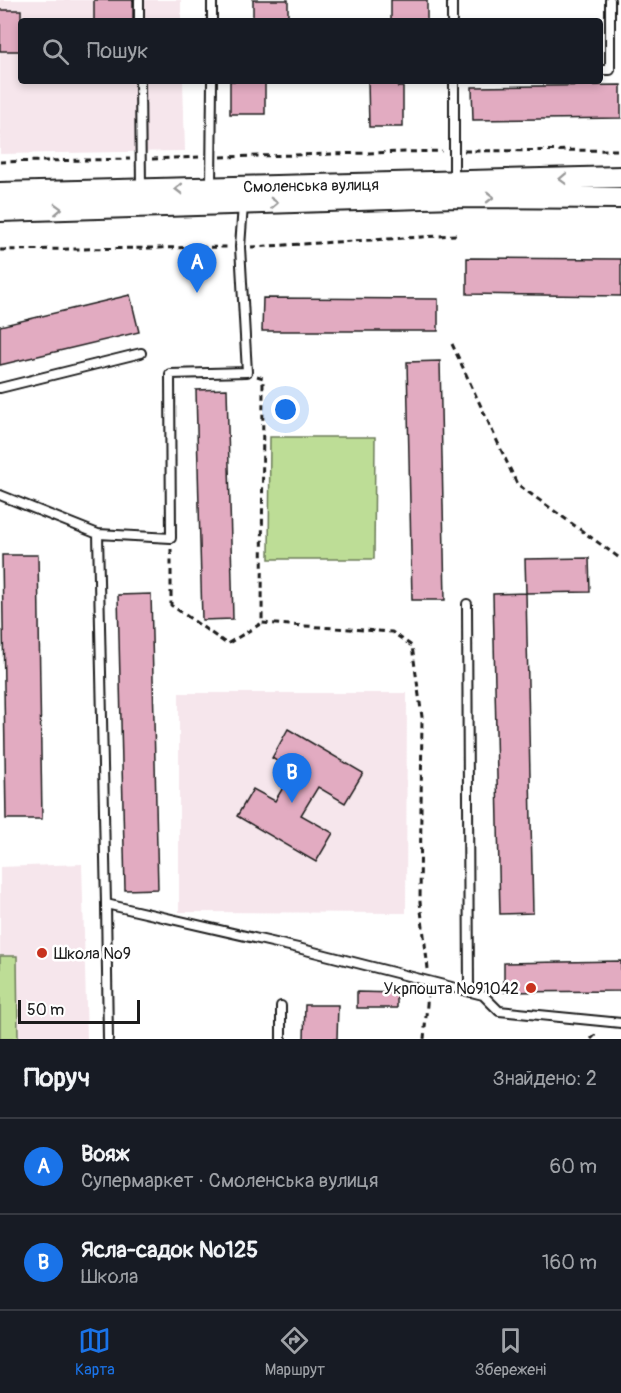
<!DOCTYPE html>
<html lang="uk">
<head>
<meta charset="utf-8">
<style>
  body { margin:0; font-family:Pangolin,sans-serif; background:#242831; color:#f1f3f6 }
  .scale { position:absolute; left:18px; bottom:15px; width:122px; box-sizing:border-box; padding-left:6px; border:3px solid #1c1c1c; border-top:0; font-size:16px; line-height:21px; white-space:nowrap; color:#1c1c1c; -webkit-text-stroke:4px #fff; paint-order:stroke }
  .you { position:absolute; left:286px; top:410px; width:21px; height:21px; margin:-15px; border:4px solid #fff; border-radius:50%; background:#1a73e8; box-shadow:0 0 0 9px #1a73e833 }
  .badge { display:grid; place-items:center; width:39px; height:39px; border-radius:50%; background:#1a73e8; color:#fff; font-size:20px; font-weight:700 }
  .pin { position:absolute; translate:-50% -50px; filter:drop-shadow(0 2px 3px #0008) }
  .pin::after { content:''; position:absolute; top:32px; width:21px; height:18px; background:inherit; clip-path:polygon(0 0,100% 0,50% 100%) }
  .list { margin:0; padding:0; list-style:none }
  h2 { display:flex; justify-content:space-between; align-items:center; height:78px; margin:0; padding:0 24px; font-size:26px }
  h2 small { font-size:20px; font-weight:400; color:#9ea1a6 }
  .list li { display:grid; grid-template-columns:39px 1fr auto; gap:18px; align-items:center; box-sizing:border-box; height:96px; padding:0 24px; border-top:2px solid #363941 }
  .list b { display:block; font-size:22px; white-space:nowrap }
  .list p { margin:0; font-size:20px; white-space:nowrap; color:#9ea1a6 }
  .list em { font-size:20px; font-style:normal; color:#9ea1a6 }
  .icon { flex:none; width:33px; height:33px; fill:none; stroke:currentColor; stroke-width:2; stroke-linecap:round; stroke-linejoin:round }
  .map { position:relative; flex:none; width:621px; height:1039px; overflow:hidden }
  .search { position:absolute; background:#171b24; box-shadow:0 3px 9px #0003; left:18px; right:18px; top:18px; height:66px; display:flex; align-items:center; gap:15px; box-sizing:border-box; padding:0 21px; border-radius:6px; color:#9ea1a6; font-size:22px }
  .sheet { height:270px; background:#171b24 }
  nav { display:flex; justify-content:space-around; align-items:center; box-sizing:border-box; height:84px; border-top:2px solid #363941; background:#171b24; font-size:16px; color:#9ea1a6 }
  nav a { display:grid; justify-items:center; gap:3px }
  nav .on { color:#1a73e8 }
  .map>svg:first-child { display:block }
  .built { fill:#f6e6ec }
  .green { fill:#bddd96; stroke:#6c7c59; stroke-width:1.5 }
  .building { fill:#e2abc1; stroke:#1c1c1c; stroke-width:1.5 }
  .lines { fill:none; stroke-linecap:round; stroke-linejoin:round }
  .service-casing { stroke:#1c1c1c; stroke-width:12 }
  .tertiary-casing { stroke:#1c1c1c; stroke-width:24 }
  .path { stroke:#1c1c1c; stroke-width:3; stroke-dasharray:6 4.5; stroke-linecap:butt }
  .service { stroke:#fff; stroke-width:8 }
  .tertiary { stroke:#fff; stroke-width:20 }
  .oneway { stroke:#999 }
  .poi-dot { fill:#c8321e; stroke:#fff; stroke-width:2 }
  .labels { text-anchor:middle; stroke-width:5; stroke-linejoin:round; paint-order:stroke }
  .street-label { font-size:16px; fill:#1c1c1c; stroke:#fff }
  .poi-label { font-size:16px; fill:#1c1c1c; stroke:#fff; text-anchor:start }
</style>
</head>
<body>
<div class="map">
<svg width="621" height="1039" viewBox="0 0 621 1039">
  <rect width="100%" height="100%" fill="#fff"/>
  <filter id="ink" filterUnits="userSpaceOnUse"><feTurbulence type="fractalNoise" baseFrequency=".0167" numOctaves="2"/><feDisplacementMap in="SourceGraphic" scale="12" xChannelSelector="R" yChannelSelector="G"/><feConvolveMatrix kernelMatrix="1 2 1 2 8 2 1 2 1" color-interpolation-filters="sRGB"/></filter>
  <g filter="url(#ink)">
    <!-- built -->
    <path class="built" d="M0,0h181v21h-160v60h162l2,70 -185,3z
      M179,693h228l-1,220 -227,-1z
      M82,864l5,175h-87v-172z"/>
    <!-- green -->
    <path class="green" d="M270,437h105l-1,122h-105z
      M0,956h17l1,83h-18z"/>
    <!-- building -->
    <path class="building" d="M94,0h39v21h-39z
      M253,0h35v21h-35z
      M391,0h36v21h-36z
      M0,10h21v41h-21z
      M230,81h35v33h-35z
      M368,81h30v6h5v40h-34z
      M621,85v33l-148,2 -1,-33z
      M467,258l154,1v37l-154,-2z
      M130,295l9,37 -139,33v-39z
      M263,298l175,1v32h-176z
      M440,361l5,239h-33l-5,-238z
      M227,389l6,230 -31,1 -6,-230z
      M2,555h36l4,264h-36z
      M589,558l1,34 -64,1 -1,-34z
      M526,593l7,320 -33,1 -7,-320z
      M151,594l7,295 -33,1 -7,-295z
      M288,729l75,44 -18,30 -27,-16 -17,28 32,18 -17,29 -79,-46 16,-27 22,12 18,-30 -21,-13z
      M621,961v30l-117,1v-29z
      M357,992l40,1v15h-40z
      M305,1005h33l-1,34h-33z"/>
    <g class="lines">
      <defs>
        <path id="service" d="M139,0v21
          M452,0v21
          M212,21v-21
          M600,70h10v-70
          M140,81l1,107
          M454,81v100
          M211,186l1,-105
          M0,388l141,-35
          M0,495l98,39 8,370 192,44 185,47 16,16 122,12
          M98,534l73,4 -1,-164 77,-2 -7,-125 3,-42
          M467,604l2,388
          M106,904l2,135
          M281,1006v33"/>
        <path id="tertiary" d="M0,193l621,-16
          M0,211l455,-14 166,1"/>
      </defs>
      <!-- service casing -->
      <use href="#service" class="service-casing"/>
      <!-- tertiary casing -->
      <use href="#tertiary" class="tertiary-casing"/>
      <!-- path -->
      <path class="path" d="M464,151l157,-1
        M221,157l221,-6
        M152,159l47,-2
        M0,162l130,-3
        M251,247l205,-12
        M0,250l229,-3
        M452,344l65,140 104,75
        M257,376l6,2 -1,245 130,9 20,14 10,71 -2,185 8,67
        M171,549v56l56,39 35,-21
        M424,1039l4,-46
        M591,1039l7,-7"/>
      <!-- service -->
      <use href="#service" class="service"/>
      <!-- tertiary -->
      <use href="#tertiary" class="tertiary"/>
    </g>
    <!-- one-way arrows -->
    <defs><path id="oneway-chevron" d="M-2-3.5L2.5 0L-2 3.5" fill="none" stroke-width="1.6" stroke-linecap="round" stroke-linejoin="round" transform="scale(1.5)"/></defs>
    <g class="oneway">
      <use href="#oneway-chevron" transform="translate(563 179) rotate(178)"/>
      <use href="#oneway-chevron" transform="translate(179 189) rotate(179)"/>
      <use href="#oneway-chevron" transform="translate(490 197)"/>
      <use href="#oneway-chevron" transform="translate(274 203) rotate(-2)"/>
      <use href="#oneway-chevron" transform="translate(58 209) rotate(-2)"/>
    </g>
  </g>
  <!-- markers -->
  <g class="poi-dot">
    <circle cx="42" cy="953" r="6"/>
    <circle cx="531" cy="988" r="6"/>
  </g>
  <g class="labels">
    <!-- street labels -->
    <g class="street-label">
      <text transform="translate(311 185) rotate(-1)" y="6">Смоленська вулиця</text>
    </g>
    <!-- poi labels -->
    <g class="poi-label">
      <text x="54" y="959">Школа №9</text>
      <text x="519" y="994" text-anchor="end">Укрпошта №91042</text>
    </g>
  </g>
</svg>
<div class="scale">50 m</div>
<div class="you"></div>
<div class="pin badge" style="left:197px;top:293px">A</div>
<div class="pin badge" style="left:292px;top:803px">B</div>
<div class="search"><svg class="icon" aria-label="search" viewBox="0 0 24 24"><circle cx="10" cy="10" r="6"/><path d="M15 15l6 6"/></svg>Пошук</div>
</div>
<section class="sheet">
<h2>Поруч<small>Знайдено: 2</small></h2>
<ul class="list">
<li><span class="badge">A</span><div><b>Вояж</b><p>Супермаркет · Смоленська вулиця</p></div><em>60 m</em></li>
<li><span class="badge">B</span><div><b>Ясла-садок №125</b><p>Школа</p></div><em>160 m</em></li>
</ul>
</section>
<nav>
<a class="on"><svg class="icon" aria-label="map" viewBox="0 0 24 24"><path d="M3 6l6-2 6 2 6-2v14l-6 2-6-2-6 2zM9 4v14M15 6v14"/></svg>Карта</a>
<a><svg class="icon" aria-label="directions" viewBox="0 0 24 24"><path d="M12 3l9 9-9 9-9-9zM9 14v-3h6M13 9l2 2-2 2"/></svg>Маршрут</a>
<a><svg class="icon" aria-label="saved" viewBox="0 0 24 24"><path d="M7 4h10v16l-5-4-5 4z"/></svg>Збережені</a>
</nav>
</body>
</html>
